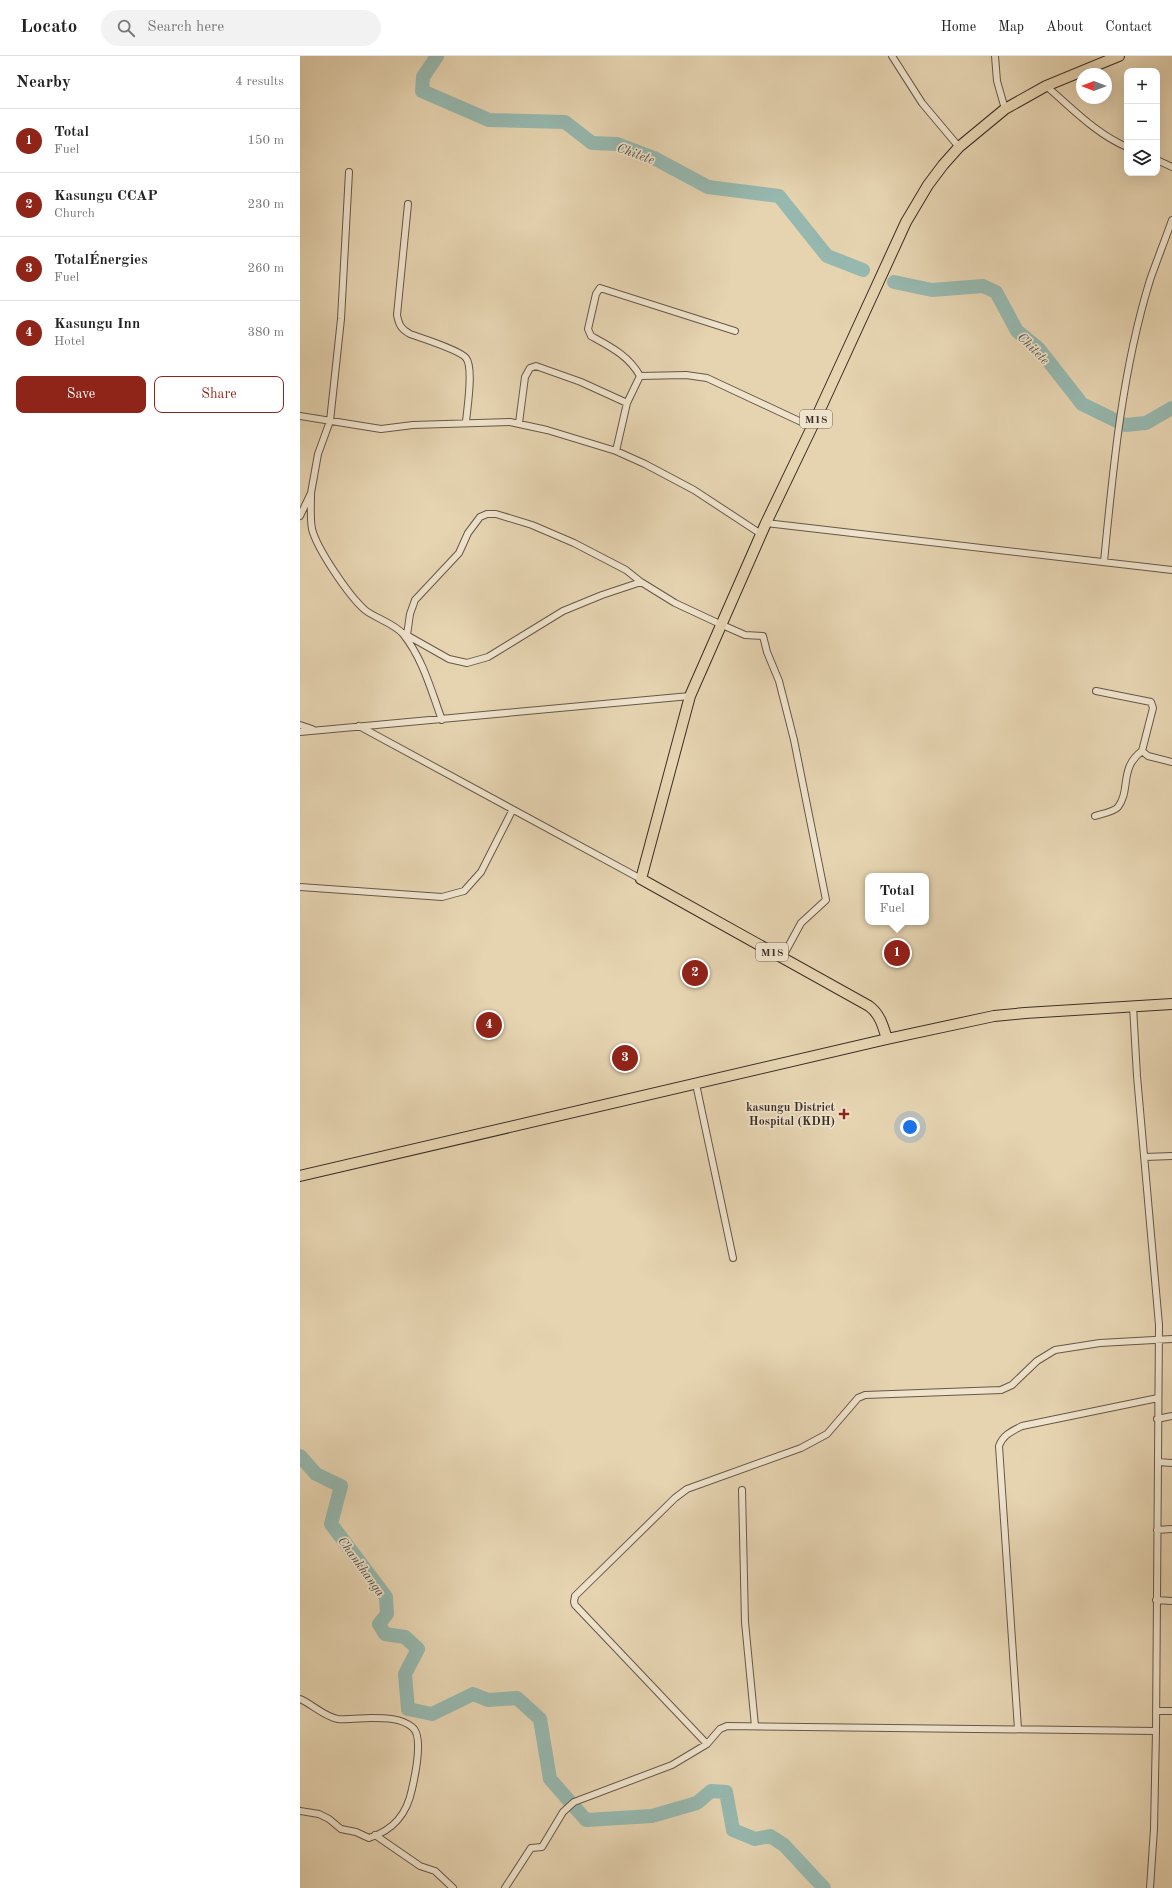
<!DOCTYPE html>
<html lang="en">
<head>
<meta charset="utf-8">
<style>
  body { margin:0; font-family:"Old Standard TT",serif; background:#f2f2f2; color:#222 }
  .controls { position:absolute; right:12px; top:12px; display:grid; overflow:hidden; border-radius:8px; box-shadow:0 4px 16px #0002 }
  .controls button { width:36px; height:36px; display:grid; place-items:center; padding:0; border:0; border-bottom:1px solid #e0e0e0; background:#fff; color:#222; font:20px sans-serif }
  .compass { position:absolute; left:776px; top:12px; width:36px; height:36px; border-radius:50%; background:#fff; box-shadow:0 4px 16px #0002; rotate:270deg }
  .you { position:absolute; left:610px; top:1071px; width:14px; height:14px; margin:-10px; border:3px solid #fff; border-radius:50%; background:#1a73e8; box-shadow:0 0 0 6px #1a73e833 }
  .badge { display:grid; place-items:center; width:26px; height:26px; border-radius:50%; background:#8f2418; color:#fff; font-size:13px; font-weight:700 }
  .pin { position:absolute; translate:-50% -50%; border:2px solid #fff; box-shadow:0 1px 4px #0006 }
  .popup { position:absolute; left:565px; top:817px; width:64px; height:52px; box-sizing:border-box; display:grid; place-content:center; border-radius:8px; background:#fff; filter:drop-shadow(0 1px 3px #0005); font-size:13px; white-space:nowrap; color:#767676 }
  .popup b { font-size:15px; color:#222 }
  .popup::after { content:''; position:absolute; left:50%; top:100%; margin-left:-8px; border:8px solid transparent; border-top-color:#fff }
  .list { margin:0; padding:0; list-style:none }
  h2 { display:flex; justify-content:space-between; align-items:center; height:52px; margin:0; padding:0 16px; font-size:17px }
  h2 small { font-size:13px; font-weight:400; color:#767676 }
  .list li { display:grid; grid-template-columns:26px 1fr auto; gap:12px; align-items:center; box-sizing:border-box; height:64px; padding:0 16px; border-top:1px solid #e0e0e0 }
  .list b { display:block; font-size:15px; white-space:nowrap }
  .list p { margin:0; font-size:13px; white-space:nowrap; color:#767676 }
  .list em { font-size:13px; font-style:normal; color:#767676 }
  .actions { display:flex; gap:8px; padding:12px 16px }
  .actions a { flex:1; padding:9px 0; border:1px solid #8f2418; border-radius:8px; text-align:center; font-size:14px; color:#8f2418 }
  .actions .main { background:#8f2418; color:#fff }
  .icon { flex:none; width:22px; height:22px; fill:none; stroke:currentColor; stroke-width:2; stroke-linecap:round; stroke-linejoin:round }
  .map { position:relative; flex:none; width:872px; height:1832px; overflow:hidden }
  header { display:flex; align-items:center; gap:24px; box-sizing:border-box; height:56px; padding:0 20px; background:#fff; border-bottom:1px solid #e0e0e0 }
  header strong { font-size:19px }
  nav { display:flex; gap:22px; margin-inline-start:auto; font-size:14px }
  .search { width:280px; height:36px; background:#f2f2f2; display:flex; align-items:center; gap:10px; box-sizing:border-box; padding:0 14px; border-radius:22px; color:#767676; font-size:15px }
  main { display:flex }
  aside { flex:1; background:#fff }
  .map>svg:first-child { display:block }
  .lines { fill:none; stroke-linecap:round; stroke-linejoin:round }
  .river { stroke:#96b8af; stroke-width:14 }
  .street-casing { stroke:#66584a; stroke-width:8 }
  .primary-casing { stroke:#3b2e27; stroke-width:12 }
  .street { stroke:#efe3cc; stroke-width:6 }
  .primary { stroke:#e6d4b1; stroke-width:10 }
  .poi-dot { fill:#8f2418; stroke:#efe3cc; stroke-width:1.5 }
  .labels { text-anchor:middle; stroke-width:3.5; stroke-linejoin:round; paint-order:stroke }
  .shield { fill:#efe3cc; stroke:#716458; stroke-width:1 }
  .shield-label { font-size:11px; font-weight:bold; fill:#3b2e27 }
  .poi-label { font-size:12px; font-weight:bold; fill:#3b2e27; stroke:#efe3cc; text-anchor:end }
  .water-label { font-size:13px; font-style:italic; fill:#4d4a42; stroke:#efe3cc }
</style>
</head>
<body>
<header>
<strong>Locato</strong>
<div class="search"><svg class="icon" aria-label="search" viewBox="0 0 24 24"><circle cx="10" cy="10" r="6"/><path d="M15 15l6 6"/></svg>Search here</div>
<nav><a>Home</a><a>Map</a><a>About</a><a>Contact</a></nav>
</header>
<main>
<aside>
<h2>Nearby<small>4 results</small></h2>
<ul class="list">
<li><span class="badge">1</span><div><b>Total</b><p>Fuel</p></div><em>150 m</em></li>
<li><span class="badge">2</span><div><b>Kasungu CCAP</b><p>Church</p></div><em>230 m</em></li>
<li><span class="badge">3</span><div><b>TotalÉnergies</b><p>Fuel</p></div><em>260 m</em></li>
<li><span class="badge">4</span><div><b>Kasungu Inn</b><p>Hotel</p></div><em>380 m</em></li>
</ul>
<div class="actions"><a class="main">Save</a><a>Share</a></div>
</aside>
<div class="map">
<svg width="872" height="1832" viewBox="0 0 872 1832">
  <rect width="100%" height="100%" fill="#e6d4b1"/>
  <filter id="stains"><feTurbulence type="fractalNoise" baseFrequency=".005" numOctaves="4"/><feColorMatrix values="0 0 0 0 .2 0 0 0 0 .09 0 0 0 0 .02 0 0 0 .5 -.17"/></filter>
  <radialGradient id="worn" r=".72"><stop offset=".6" stop-color="#630" stop-opacity="0"/><stop offset="1" stop-color="#630" stop-opacity=".3"/></radialGradient>
  <g class="lines">
    <!-- river -->
    <path class="river" d="M137,0l-14,21 -1,14 67,29 76,2 27,21 25,1 37,14 54,29 71,9 48,60 36,14
      M594,226l38,8 51,-4 13,6 21,39 22,18 43,55 43,21 21,-2 26,-15
      M0,1400l16,18 25,12 -10,38 55,73 1,17 -8,10 6,10 20,3 13,12 -13,25 3,35 24,5 41,-20 15,6 29,-2 23,21 10,60 36,41 66,-4 45,-13 14,-12 15,1 7,38 22,9 15,-3 14,9 40,43"/>
    <defs>
      <path id="street" d="M592,0l30,47 37,44
        M695,0l2,25 8,28
        M746,30c26,22 50,48 81,61
        M857,104l15,7
        M108,148l-11,111c2,10 4,14 13,19 11,4 50,16 56,24 8,10 1,51 0,64
        M340,320c-11,-20 -29,-29 -49,-40l-3,-7 8,-35 4,-6 135,43
        M0,360l81,13 32,-4 97,-3 37,8 69,21 29,13 49,26 67,44
        M219,367l6,-46 5,-9 6,-2 45,16 46,21
        M316,395l11,-48 13,-27 46,-1 21,3 105,49
        M11,439c0,11 -1,23 1,34 5,20 37,67 53,81 10,8 30,14 38,24 20,25 28,56 39,86
        M0,460l11,-23 7,-39 12,-33 11,-102 8,-147
        M466,467l406,47
        M804,506c9,-94 18,-191 46,-282 7,-20 15,-40 22,-60
        M103,577l46,26 18,4 21,-6 75,-46 39,-16 39,-13
        M107,579l3,-21 5,-14 44,-47 9,-20 12,-16 7,-3h9l36,11 42,18 52,27 15,12 34,21 45,21 25,11 18,1 4,16 12,29 15,59 32,160 -25,23 -19,35
        M796,635l55,11 2,6 -11,43 6,5 24,6
        M0,669l12,4
        M59,670l282,153
        M0,676l390,-36
        M795,760c6,-2 19,-4 23,-9 13,-17 1,-39 24,-56
        M0,831l142,10 22,-6 17,-19 31,-61
        M833,950l4,70 22,249 -3,406 -2,98 -4,59
        M396,1028l37,174
        M845,1101l27,-1
        M857,1363l15,-3
        M858,1406l14,1
        M442,1434l3,132 10,104
        M857,1474l15,-1
        M856,1544l16,1
        M0,1643c12,5 25,18 38,20 9,1 24,-1 33,-1 14,0 30,0 41,9 12,8 3,49 0,62 -5,25 -18,41 -43,49l-13,-6 -15,-3 -12,-10 -10,-5 -19,-3
        M856,1655h16
        M718,1673l-19,-283c4,-11 13,-15 23,-20l136,-28
        M407,1688l-132,-139 -1,-3 1,-6 100,-98 12,-9 114,-41 26,-14 31,-36 7,-3 136,-5 11,-5 25,-24 18,-11 45,-7 72,-4
        M75,1779l45,31 15,5 18,17
        M205,1832l26,-40 11,-1 21,-35 11,-10 98,-37 35,-21 13,-15 7,-3 429,5"/>
      <path id="primary" d="M587,983c-4,-13 -7,-25 -18,-33l-228,-127 49,-183 76,-173 46,-96 94,-205 22,-37 15,-20 16,-18 46,-38 41,-23 73,-30
        M0,1120l587,-137 107,-23 31,-3 147,-9"/>
    </defs>
    <!-- street casing -->
    <use href="#street" class="street-casing"/>
    <!-- primary casing -->
    <use href="#primary" class="primary-casing"/>
    <!-- street -->
    <use href="#street" class="street"/>
    <!-- primary -->
    <use href="#primary" class="primary"/>
  </g>
  <!-- markers -->
  <path class="poi-dot" d="M542 1052h4v4h4v4h-4v4h-4v-4h-4v-4h4z"/>
  <g class="labels">
    <!-- shield labels -->
    <g class="shield">
      <rect x="500" y="354" width="32" height="18" rx="3"/>
      <rect x="456" y="887" width="32" height="18" rx="3"/>
    </g>
    <g class="shield-label">
      <text x="516" y="367">M18</text>
      <text x="472" y="900">M18</text>
    </g>
    <!-- poi labels -->
    <g class="poi-label">
      <text x="535" y="1055">kasungu District<tspan x="535" dy="14">Hospital (KDH)</tspan></text>
    </g>
    <!-- water labels -->
    <g class="water-label">
      <text transform="translate(336 97) rotate(20)" y="5">Chitete</text>
      <text transform="translate(734 292) rotate(45)" y="5">Chitete</text>
      <text transform="translate(62 1510) rotate(54)" y="5">Chankhanga</text>
    </g>
  </g>
  <rect width="100%" height="100%" filter="url(#stains)"/>
  <rect width="100%" height="100%" fill="url(#worn)"/>
</svg>
<div class="controls">
<button>+</button>
<button>−</button>
<button><svg class="icon" aria-label="layers" viewBox="0 0 24 24"><path d="M12 4l9 5-9 5-9-5zM3 14l9 5 9-5"/></svg></button>
</div>
<svg class="compass" viewBox="-18 -18 36 36"><path d="M0-13l5 13h-10z" fill="#e53935"/><path d="M0 13l5-13h-10z" fill="#767676"/></svg>
<div class="you"></div>
<div class="pin badge" style="left:597px;top:897px">1</div>
<div class="popup"><b>Total</b>Fuel</div>
<div class="pin badge" style="left:395px;top:917px">2</div>
<div class="pin badge" style="left:325px;top:1002px">3</div>
<div class="pin badge" style="left:189px;top:969px">4</div>
</div>
</main>
</body>
</html>
